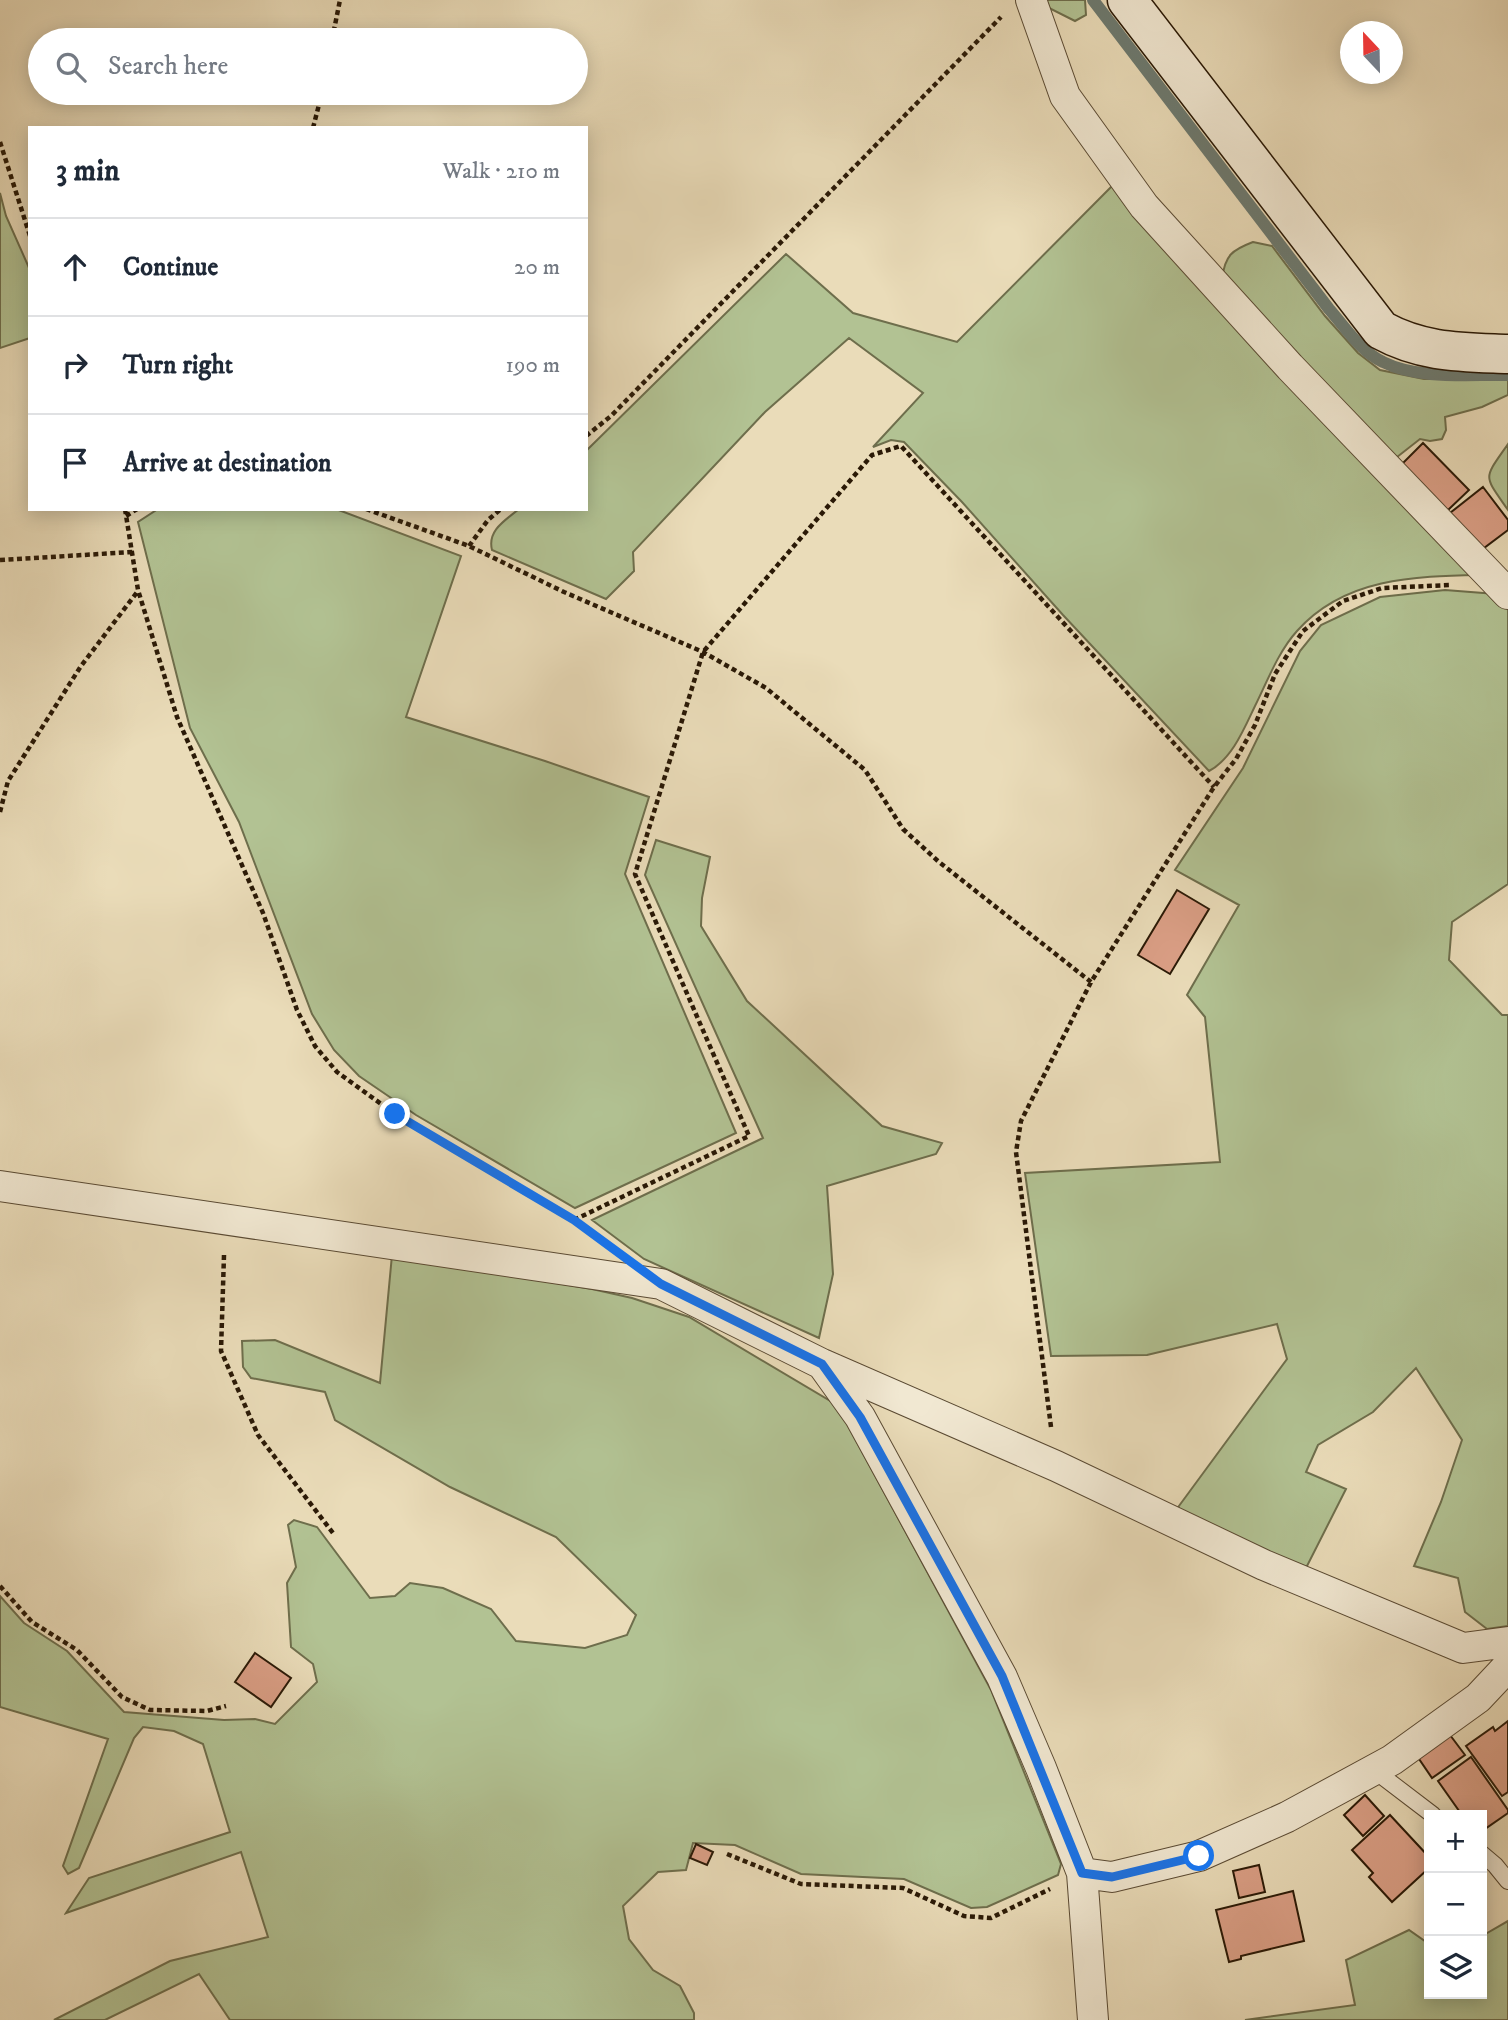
<!DOCTYPE html>
<html lang="en">
<head>
<meta charset="utf-8">
<style>
  body { margin:0; font-family:"IM FELL DW Pica",serif; background:#f2f2f3; color:#1f2937 }
  .controls { position:absolute; right:21px; bottom:21px; display:grid; overflow:hidden; border-radius:0px; box-shadow:0 4px 18px #0003 }
  .controls button { width:63px; height:63px; display:grid; place-items:center; padding:0; border:0; border-bottom:2px solid #e0e1e3; background:#fff; color:#1f2937; font:35px sans-serif }
  .compass { position:absolute; left:1340px; top:21px; width:63px; height:63px; border-radius:50%; background:#fff; box-shadow:0 4px 18px #0003; rotate:338deg }
  .stop { position:absolute; width:21px; height:21px; margin:-16px; border:5px solid #1a73e8; border-radius:50%; background:#fff }
  .stop.end { background:#1a73e8; border-color:#fff; box-shadow:0 2px 7px #0008 }
  .list { margin:0; padding:0; list-style:none }
  h2 { display:flex; justify-content:space-between; align-items:center; height:91px; margin:0; padding:0 28px; font-size:30px }
  h2 small { font-size:23px; font-weight:400; color:#747a83 }
  .list li { display:grid; grid-template-columns:46px 1fr auto; gap:21px; align-items:center; box-sizing:border-box; height:98px; padding:0 28px; border-top:2px solid #e0e1e3 }
  .list b { display:block; font-size:26px; white-space:nowrap }
  .list em { font-size:23px; font-style:normal; color:#747a83 }
  .icon { flex:none; width:38px; height:38px; fill:none; stroke:currentColor; stroke-width:2; stroke-linecap:round; stroke-linejoin:round }
  .map { position:relative; flex:none; width:1508px; height:2020px; overflow:hidden }
  .search { position:absolute; background:#fff; box-shadow:0 4px 18px #0003; left:28px; top:28px; width:560px; height:77px; display:flex; align-items:center; gap:18px; box-sizing:border-box; padding:0 24px; border-radius:38px; color:#747a83; font-size:26px }
  .panel { position:absolute; background:#fff; box-shadow:0 4px 18px #0003; left:28px; top:126px; width:560px; height:385px; border-radius:0px }
  .map>svg:first-child { display:block }
  .green { fill:#b2c293; stroke:#6e6e4c; stroke-width:2 }
  .lines { fill:none; stroke-linecap:round; stroke-linejoin:round }
  .stream { stroke:#6d7a70; stroke-width:12 }
  .building { fill:#db9f86; stroke:#2a1906; stroke-width:2 }
  .lane-casing { stroke:#5a4a33; stroke-width:18 }
  .street-casing { stroke:#5a4a33; stroke-width:32 }
  .secondary-casing { stroke:#2a1906; stroke-width:41 }
  .path { stroke:#2a1906; stroke-width:4.5; stroke-dasharray:5 3.5; stroke-linecap:butt }
  .lane { stroke:#f1e8d2; stroke-width:16 }
  .street { stroke:#f1e8d2; stroke-width:30 }
  .secondary { stroke:#f1e8d2; stroke-width:38 }
  .route { stroke:#1a73e8; stroke-width:9 }
</style>
</head>
<body>
<div class="map">
<svg width="1508" height="2020" viewBox="0 0 1508 2020">
  <rect width="100%" height="100%" fill="#eadcb9"/>
  <filter id="stains"><feTurbulence type="fractalNoise" baseFrequency=".00286" numOctaves="4"/><feColorMatrix values="0 0 0 0 .2 0 0 0 0 .09 0 0 0 0 .02 0 0 0 .5 -.17"/></filter>
  <radialGradient id="worn" r=".72"><stop offset=".6" stop-color="#630" stop-opacity="0"/><stop offset="1" stop-color="#630" stop-opacity=".3"/></radialGradient>
  <!-- green -->
  <path class="green" d="M1042,0h43l1,15 -11,6 -28,-14z
    M1117,181l363,394c-66,1 -136,3 -183,56 -19,21 -30,51 -42,75 -11,23 -23,53 -46,65l-146,-156 -101,-113 -58,-60 -13,-2 -18,7 50,-54 -74,-55 -84,74 -132,140 1,19 -28,28 -114,-49c-5,-20 14,-30 27,-41h67v-58l200,-197 67,59 104,29z
    M0,193l6,23 24,54v68l-30,10z
    M1253,242l19,4 53,70 33,37 22,17 44,9h84v16l-26,12 -37,10 1,13 -4,9 -12,2 -10,-2 -28,22 -170,-182c3,-24 10,-29 31,-37z
    M1508,444v66c-25,-36 -25,-30 0,-66z
    M158,509h178l125,47 -55,161 139,44 104,36 -24,77 111,259 -161,75 -159,-93 -57,-39 -25,-26 -22,-36 -73,-192 -49,-94 -52,-206z
    M1445,590l51,4 12,14v276l-56,38 -3,38 53,55h6v611l-21,3 -22,-17 -7,-34 -44,-12 27,-64 21,-62 -46,-72 -43,44 -55,33 -12,27 40,17 -41,81 -129,-60 111,-151 -10,-35 -130,31 -96,1 -26,-183 195,-11 -15,-145 -18,-22 52,-90 -64,-35 68,-102 57,-117 21,-26 59,-28z
    M656,840l54,17 -8,41 -1,28 46,75 135,125 60,17 -6,11 -109,32 6,88 -14,64 -175,-79 -52,-39 171,-82 -118,-263z
    M392,1255l200,34 40,9 57,19 148,88 154,285 70,174 -3,11 -71,32 -16,1 -67,-29 -103,-5 -66,-29 -42,-2 -7,27 -28,2 -35,34 6,33 24,31 27,16 14,27v7h-464l-31,-46 -94,46h-51l116,-59 98,-24 -27,-85 -175,61 23,-35 141,-46 -27,-88 -29,-13 -31,-4 -9,11 -55,130 -11,6 -5,-8 45,-127 -108,-32v-111l24,27 43,28 57,61 100,8 31,-1 20,5 42,-42 -4,-18 -22,-17 -4,-64 9,-16 -8,-42 6,-5 23,7 53,71 25,-2 15,-13 33,5 48,21 25,32 69,7 42,-13 9,-20 -80,-78 -106,-50 -115,-67 -10,-28 -74,-14 -8,-11 -1,-26 33,-1 105,43z
    M1508,1921v99h-263l110,-15 -9,-45 63,-30 20,14v50h53v-58z"/>
  <g class="lines">
    <!-- stream -->
    <path class="stream" d="M1093,0l236,309c16,18 32,43 54,53 36,18 87,12 125,13"/>
  </g>
  <!-- building -->
  <path class="building" d="M1423,443l46,47 -22,21 -45,-47z
    M1483,487l25,33v10l-28,21 -30,-38z
    M1177,890l32,19 -39,65 -32,-19z
    M255,1653l36,25 -20,29 -36,-25z
    M1508,1721v71l-6,4 -36,-50 27,-19 2,4z
    M1447,1731l18,24 -33,23 -17,-25z
    M1471,1757l37,53v3l-26,18v-16h-20l-24,-34z
    M1365,1795l19,21 -21,20 -19,-21z
    M1390,1815l39,42v11l-37,34 -23,-25 4,-4 -21,-23z
    M696,1844l17,8 -6,13 -17,-7z
    M1259,1865l6,27 -26,6 -6,-27z
    M1293,1891l11,50 -63,15v3l-12,3 -13,-52z"/>
  <g class="lines">
    <defs>
      <path id="lane" d="M1374,1770l59,45
        M1482,1854l13,11 13,16"/>
      <path id="street" d="M1031,0l34,96 79,110 146,161 218,227
        M0,1186l661,98 161,80 234,102 208,99 199,83 45,-6
        M822,1364l38,53 142,260 39,91 41,105 11,147
        M1082,1873l30,4 87,-21 88,-39 105,-57 86,-62 30,-32"/>
      <path id="secondary" d="M1127,0l254,330c42,23 80,22 127,24"/>
    </defs>
    <!-- lane casing -->
    <use href="#lane" class="lane-casing"/>
    <!-- street casing -->
    <use href="#street" class="street-casing"/>
    <!-- secondary casing -->
    <use href="#secondary" class="secondary-casing"/>
    <!-- path -->
    <path class="path" d="M332,40l8,-40
      M313,128l9,-35
      M0,142l30,94
      M586,436l25,-20 390,-399
      M125,509l13,81 39,127 86,196 34,97 18,36 22,26 58,42 179,106 25,18
      M366,509l103,37 95,46 139,60 63,36 99,82 38,59 36,33 152,120
      M126,516l11,-7
      M469,546l19,-26 13,-11
      M0,560l133,-8
      M0,812l8,-31 73,-115 57,-75
      M574,1220l175,-84 -114,-262 68,-222 169,-197 29,-9 313,341
      M224,1255l-3,96 37,84 75,98
      M1051,1427l-35,-275 5,-31 70,-139 123,-195 22,-28 19,-34 20,-51 28,-43 40,-30 39,-13 68,-3
      M0,1586l32,36 45,28 45,47 28,13 57,1 19,-5
      M727,1854l74,30 102,4 61,28 27,2 59,-29"/>
    <!-- lane -->
    <use href="#lane" class="lane"/>
    <!-- street -->
    <use href="#street" class="street"/>
    <!-- secondary -->
    <use href="#secondary" class="secondary"/>
  </g>
  <g class="lines">
    <!-- route -->
    <path class="route" d="M395,1114l179,106 87,64 161,80 38,53 142,259 80,197 30,4 87,-21"/>
  </g>
  <rect width="100%" height="100%" filter="url(#stains)"/>
  <rect width="100%" height="100%" fill="url(#worn)"/>
</svg>
<div class="controls">
<button>+</button>
<button>−</button>
<button><svg class="icon" aria-label="layers" viewBox="0 0 24 24"><path d="M12 4l9 5-9 5-9-5zM3 14l9 5 9-5"/></svg></button>
</div>
<svg class="compass" viewBox="-18 -18 36 36"><path d="M0-13l5 13h-10z" fill="#e53935"/><path d="M0 13l5-13h-10z" fill="#747a83"/></svg>
<div class="stop" style="left:1199px;top:1856px"></div>
<div class="stop end" style="left:395px;top:1114px"></div>
<div class="search"><svg class="icon" aria-label="search" viewBox="0 0 24 24"><circle cx="10" cy="10" r="6"/><path d="M15 15l6 6"/></svg>Search here</div>
<section class="panel">
<h2>3 min<small>Walk · 210 m</small></h2>
<ul class="list">
<li><svg class="icon" aria-label="ahead" viewBox="0 0 24 24"><path d="M12 20V5M6 11l6-6 6 6"/></svg><div><b>Continue</b></div><em>20 m</em></li>
<li><svg class="icon" aria-label="right" viewBox="0 0 24 24"><path d="M7 20v-9h11M14 6l5 5-5 5"/></svg><div><b>Turn right</b></div><em>190 m</em></li>
<li><svg class="icon" aria-label="arrive" viewBox="0 0 24 24"><path d="M6 21V4h12l-3 4 3 4H6"/></svg><div><b>Arrive at destination</b></div></li>
</ul>
</section>
</div>
</body>
</html>
